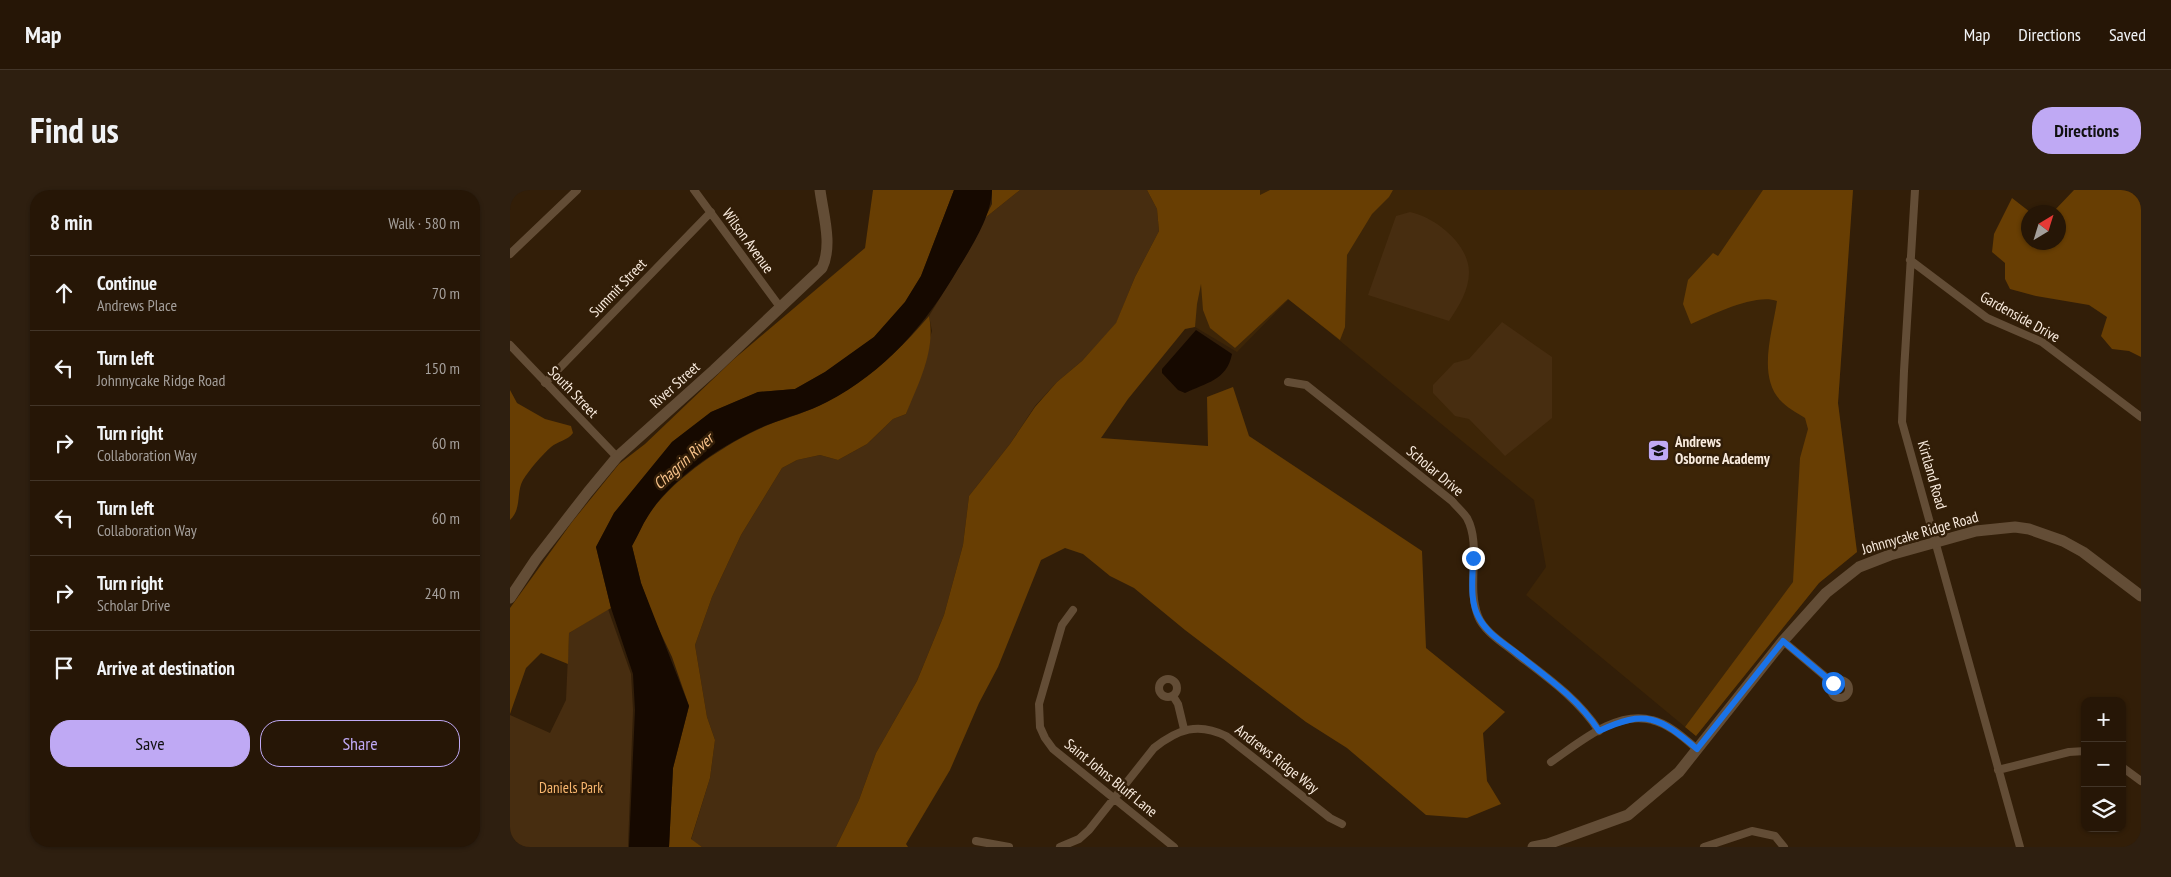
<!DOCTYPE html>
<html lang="en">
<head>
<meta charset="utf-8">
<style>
  body { margin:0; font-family:"PT Sans Narrow",sans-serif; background:#2e1f10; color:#f1f3f6 }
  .controls { position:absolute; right:15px; bottom:15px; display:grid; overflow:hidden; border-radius:10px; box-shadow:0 1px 4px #0004 }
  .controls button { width:45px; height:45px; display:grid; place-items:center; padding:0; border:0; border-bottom:1px solid #423528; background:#261606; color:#f1f3f6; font:25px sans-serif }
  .compass { position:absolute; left:1511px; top:15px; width:45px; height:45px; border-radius:50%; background:#261606; box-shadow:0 1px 4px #0004; rotate:38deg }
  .stop { position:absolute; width:15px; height:15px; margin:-11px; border:4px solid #1a73e8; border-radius:50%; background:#fff }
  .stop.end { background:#1a73e8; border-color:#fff; box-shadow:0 1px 5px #0008 }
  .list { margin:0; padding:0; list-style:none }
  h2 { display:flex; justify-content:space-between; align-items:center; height:65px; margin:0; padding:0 20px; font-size:21px }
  h2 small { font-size:16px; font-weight:400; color:#a49f9b }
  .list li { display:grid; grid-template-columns:32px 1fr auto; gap:15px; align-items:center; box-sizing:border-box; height:75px; padding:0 20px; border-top:1px solid #423528 }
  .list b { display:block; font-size:19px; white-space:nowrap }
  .list p { margin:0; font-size:16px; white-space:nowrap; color:#a49f9b }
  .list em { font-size:16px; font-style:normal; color:#a49f9b }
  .actions { display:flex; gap:10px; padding:15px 20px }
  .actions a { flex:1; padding:11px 0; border:1px solid #bfa9f4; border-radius:20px; text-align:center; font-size:18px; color:#bfa9f4 }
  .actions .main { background:#bfa9f4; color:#111 }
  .icon { flex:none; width:28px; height:28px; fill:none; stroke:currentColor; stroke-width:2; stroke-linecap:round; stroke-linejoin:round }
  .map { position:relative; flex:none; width:1631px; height:657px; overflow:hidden; border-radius:20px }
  header { display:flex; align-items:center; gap:30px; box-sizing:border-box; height:70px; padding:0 25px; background:#261606; border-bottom:1px solid #423528 }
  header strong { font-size:24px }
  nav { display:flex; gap:28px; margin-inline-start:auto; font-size:18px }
  .intro { display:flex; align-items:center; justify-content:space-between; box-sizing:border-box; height:120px; padding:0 30px }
  h1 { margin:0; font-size:35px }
  .button { padding:12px 22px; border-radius:20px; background:#bfa9f4; color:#111; font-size:18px; font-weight:700 }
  main { display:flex; gap:30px; padding:0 30px }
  aside { flex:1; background:#261606; border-radius:20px; box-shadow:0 1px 4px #0004 }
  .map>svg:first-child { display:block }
  .built { fill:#3d2507 }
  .green { fill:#472d10 }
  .forest { fill:#683e03 }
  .water { fill:#160900 }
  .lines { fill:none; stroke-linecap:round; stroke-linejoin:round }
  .street { stroke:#634d36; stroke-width:8 }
  .secondary { stroke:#634d36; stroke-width:11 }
  .route { stroke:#1a73e8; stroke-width:6 }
  .labels { text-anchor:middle; stroke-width:5; stroke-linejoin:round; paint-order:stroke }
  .street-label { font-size:15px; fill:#f9ebde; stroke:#321e08 }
  .poi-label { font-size:15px; font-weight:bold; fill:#f9ebde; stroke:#321e08; text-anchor:start }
  .park-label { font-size:15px; fill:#f9b76f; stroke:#321e08 }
  .water-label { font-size:16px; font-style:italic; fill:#f8c28a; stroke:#321e08 }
</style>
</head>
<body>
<header>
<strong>Map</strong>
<nav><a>Map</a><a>Directions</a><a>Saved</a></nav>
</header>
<div class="intro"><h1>Find us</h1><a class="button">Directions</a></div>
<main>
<aside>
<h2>8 min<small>Walk · 580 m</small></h2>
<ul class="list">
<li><svg class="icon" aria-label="ahead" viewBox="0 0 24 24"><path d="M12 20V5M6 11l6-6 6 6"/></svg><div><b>Continue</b><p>Andrews Place</p></div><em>70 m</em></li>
<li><svg class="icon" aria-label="left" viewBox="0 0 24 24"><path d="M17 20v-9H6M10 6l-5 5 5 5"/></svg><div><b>Turn left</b><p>Johnnycake Ridge Road</p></div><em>150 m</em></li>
<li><svg class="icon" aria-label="right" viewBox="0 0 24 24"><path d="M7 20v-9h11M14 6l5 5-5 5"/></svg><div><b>Turn right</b><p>Collaboration Way</p></div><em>60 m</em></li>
<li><svg class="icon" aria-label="left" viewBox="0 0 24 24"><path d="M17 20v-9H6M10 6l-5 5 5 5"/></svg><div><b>Turn left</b><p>Collaboration Way</p></div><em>60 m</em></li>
<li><svg class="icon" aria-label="right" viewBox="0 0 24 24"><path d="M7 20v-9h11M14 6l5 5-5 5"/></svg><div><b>Turn right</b><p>Scholar Drive</p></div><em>240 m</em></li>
<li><svg class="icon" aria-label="arrive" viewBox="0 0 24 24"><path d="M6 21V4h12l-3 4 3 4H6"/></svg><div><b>Arrive at destination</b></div></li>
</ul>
<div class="actions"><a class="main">Save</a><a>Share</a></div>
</aside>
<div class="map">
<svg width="1631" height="657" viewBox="0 0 1631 657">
  <rect width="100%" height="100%" fill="#321e08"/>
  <!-- built -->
  <path class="built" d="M687,0h656l-15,213 19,149 -38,31 -123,153 -170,-141 20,-28 -12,-67 -245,-201 -52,53 -42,-25 -23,4z"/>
  <!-- green -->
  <path class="green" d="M510,0h127l10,19 2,22 -24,46 -19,47 -34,37 -25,21 -22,24 -25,38 -41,52 -6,49 -19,70 -27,66 -41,72 -17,47 -23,47h-134l-11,-7 19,-62 5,-38 -8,-23 -12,-72 17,-48 29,-62 41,-67 15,-8 23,-5 18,5 29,-16 26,-25 13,-5 26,-83 -3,-15 39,-64 17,-34z
    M900,22c25,5 59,32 59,60 0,18 -10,34 -20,49l-81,-26 28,-79z
    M992,132l50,35v61l-47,38 -36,-37 -14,-3 -22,-23v-8l21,-22 15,-4z
    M98,419l23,65 2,36 -5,137h-118v-132l40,18 16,-33 3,-67z"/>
  <!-- forest -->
  <path class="forest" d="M363,0h81l-33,86 -16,26 -31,35 -49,35 -30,17 -37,3 -47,20 -39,30 -58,71 -18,34 15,61 -42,25 -1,31 -27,-11 -15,15 -16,46v-106l62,-86 47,-58 26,-20 89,-85 131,-111z
    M482,0h28l-35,28 7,-14z
    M637,0h113v5l10,-5h123l-4,7 -17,17 -25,41 -2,72 -5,13 -52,-41 -53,49 -25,-20 -7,-18 -2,-26 -4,20 -2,23 -10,2 -57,70 -27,39 107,8 -1,-49 26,-10 16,49 173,115 4,97 79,64 -22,21 4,48 14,23 -34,14 -41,-3 -79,-67 -41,-26 -121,-92 -51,-42 -24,-12 -27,-22 -18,-6 -24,12 -43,107 -19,36 -29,67 -44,74 2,3h-72l23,-47 17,-47 41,-72 27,-66 19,-70 6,-49 41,-52 25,-37 22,-25 25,-21 34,-38 19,-46 24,-46 -2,-22z
    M1253,0h90l-15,213 19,149 -38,31 -123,153 -11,-9 108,-145 7,-124 8,-29 -3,-11c-8,-5 -19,-11 -25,-18 -23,-25 -7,-70 -3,-99 -22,-8 -65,14 -86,23l-8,-20 5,-24 25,-27 5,3z
    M1564,0h55l12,11v156l-12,-6 -17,-2 -11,-13 6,-19 -18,-12 -53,-9 -26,-7 -5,-10v-16l-13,-11 2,-18 18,-36 18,14 -2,30h30v-30h-5z
    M419,126c7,34 -10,66 -23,98l-13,5 -26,25 -29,16 -18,-5 -23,5 -15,8 -41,67 -29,62 -17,48 12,72 8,23 -5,38 -19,61 11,8h-33l4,-79 16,-62 -17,-49 -18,-38 -13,-36 -9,-37c5,-10 10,-21 16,-30 22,-36 81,-75 120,-91 20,-8 41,-13 60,-24 40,-21 72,-51 101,-85z
    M0,200l7,13 28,16 26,7 2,7c-6,8 -15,8 -22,14 -10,9 -21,22 -28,33 -7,12 -1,29 -13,40z"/>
  <!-- water -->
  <path class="water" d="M444,0h38c-1,27 -20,56 -34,79 -32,55 -73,103 -131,133 -19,10 -40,15 -60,23 -41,17 -96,53 -119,91 -6,9 -10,20 -16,30l9,37 48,123 -16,62 -4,79h-40l6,-137 -2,-36 -22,-66 -15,-61 18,-34 58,-71 39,-30 47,-20 37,-3 30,-17 49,-35 31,-35 16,-26z
    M686,140l36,24c-5,26 -26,29 -47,39l-7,-3 -16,-17v-4z"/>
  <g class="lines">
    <!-- street -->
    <path class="street" d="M184,0l86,117
      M1405,0l-11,181 -2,51 118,425
      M0,64l67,-64
      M1400,70l77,58 55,24 99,75
      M0,155l107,112
      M778,192l18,3 146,116c4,5 11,11 15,17 15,28 -1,67 11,98 6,16 27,28 40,39 30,23 60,44 81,76
      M35,193l166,-171
      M563,420l-11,15 -23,79 1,23 5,11 8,11 121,98
      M1273,451l50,42
      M649 498a9 9 0 1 1 18 0a9 9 0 1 1-18 0Z
      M1321 499a9 9 0 1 1 18 0a9 9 0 1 1-18 0Z
      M663,506l5,8 6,25
      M1041,572c28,-19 65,-52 101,-42 17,4 32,18 45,29
      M1612,577l19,14
      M1488,580l71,-18 16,-1
      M466,651l33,6
      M550,657l19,-8 10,-9 65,-82c24,-19 44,-26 72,-12l104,82 12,6
      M1194,657l48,-16 23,5 9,11"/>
    <!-- secondary -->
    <path class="secondary" d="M0,408l26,-39 52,-67 29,-35 97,-87 108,-102c11,-23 1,-54 -2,-78
      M1023,657l15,-3 80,-29 51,-43 104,-131 43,-48 33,-26 31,-12 86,-24 39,-4 14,2 34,12 20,11 58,44"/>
  </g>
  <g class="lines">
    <!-- route -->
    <path class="route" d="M963,368c0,19 -4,43 6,60 8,15 23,24 36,34 30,24 63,46 84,79 47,-22 60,-14 98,18l86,-108 50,42"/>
  </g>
  <!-- icons -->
  <defs>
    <symbol id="school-square" viewBox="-11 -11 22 22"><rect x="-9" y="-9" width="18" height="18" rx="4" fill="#bfa9f4" stroke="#321e08"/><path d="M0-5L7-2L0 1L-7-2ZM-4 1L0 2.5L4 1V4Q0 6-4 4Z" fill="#111"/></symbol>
  </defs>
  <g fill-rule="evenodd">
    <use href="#school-square" x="1136" y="248" width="25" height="25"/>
  </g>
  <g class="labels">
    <!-- street labels -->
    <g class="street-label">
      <text transform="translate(238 51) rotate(54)" y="5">Wilson Avenue</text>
      <text transform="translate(108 98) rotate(-46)" y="5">Summit Street</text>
      <text transform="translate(1510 127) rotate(29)" y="5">Gardenside Drive</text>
      <text transform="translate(165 195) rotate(-42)" y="5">River Street</text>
      <text transform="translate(63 202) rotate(46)" y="5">South Street</text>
      <text transform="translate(925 281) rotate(40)" y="5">Scholar Drive</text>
      <text transform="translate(1422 285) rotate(74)" y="5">Kirtland Road</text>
      <text transform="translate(1410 343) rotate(-16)" y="5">Johnnycake Ridge Road</text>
      <text transform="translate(767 569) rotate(38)" y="5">Andrews Ridge Way</text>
      <text transform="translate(601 588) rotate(39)" y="5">Saint Johns Bluff Lane</text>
    </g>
    <!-- poi labels -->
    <g class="poi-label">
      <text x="1165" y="257">Andrews<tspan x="1165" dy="17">Osborne Academy</tspan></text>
    </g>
    <!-- park labels -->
    <g class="park-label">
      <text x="61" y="603">Daniels Park</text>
    </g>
    <!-- water labels -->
    <g class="water-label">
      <text transform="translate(173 271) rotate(-42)" y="6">Chagrin River</text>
    </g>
  </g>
</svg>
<div class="controls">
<button>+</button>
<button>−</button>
<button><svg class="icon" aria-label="layers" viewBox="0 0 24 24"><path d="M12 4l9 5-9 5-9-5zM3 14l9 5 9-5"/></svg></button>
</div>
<svg class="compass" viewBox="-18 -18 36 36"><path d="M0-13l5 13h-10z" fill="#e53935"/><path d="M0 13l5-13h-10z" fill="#a49f9b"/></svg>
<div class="stop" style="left:1323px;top:493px"></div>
<div class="stop end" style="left:963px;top:368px"></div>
</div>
</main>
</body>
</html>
